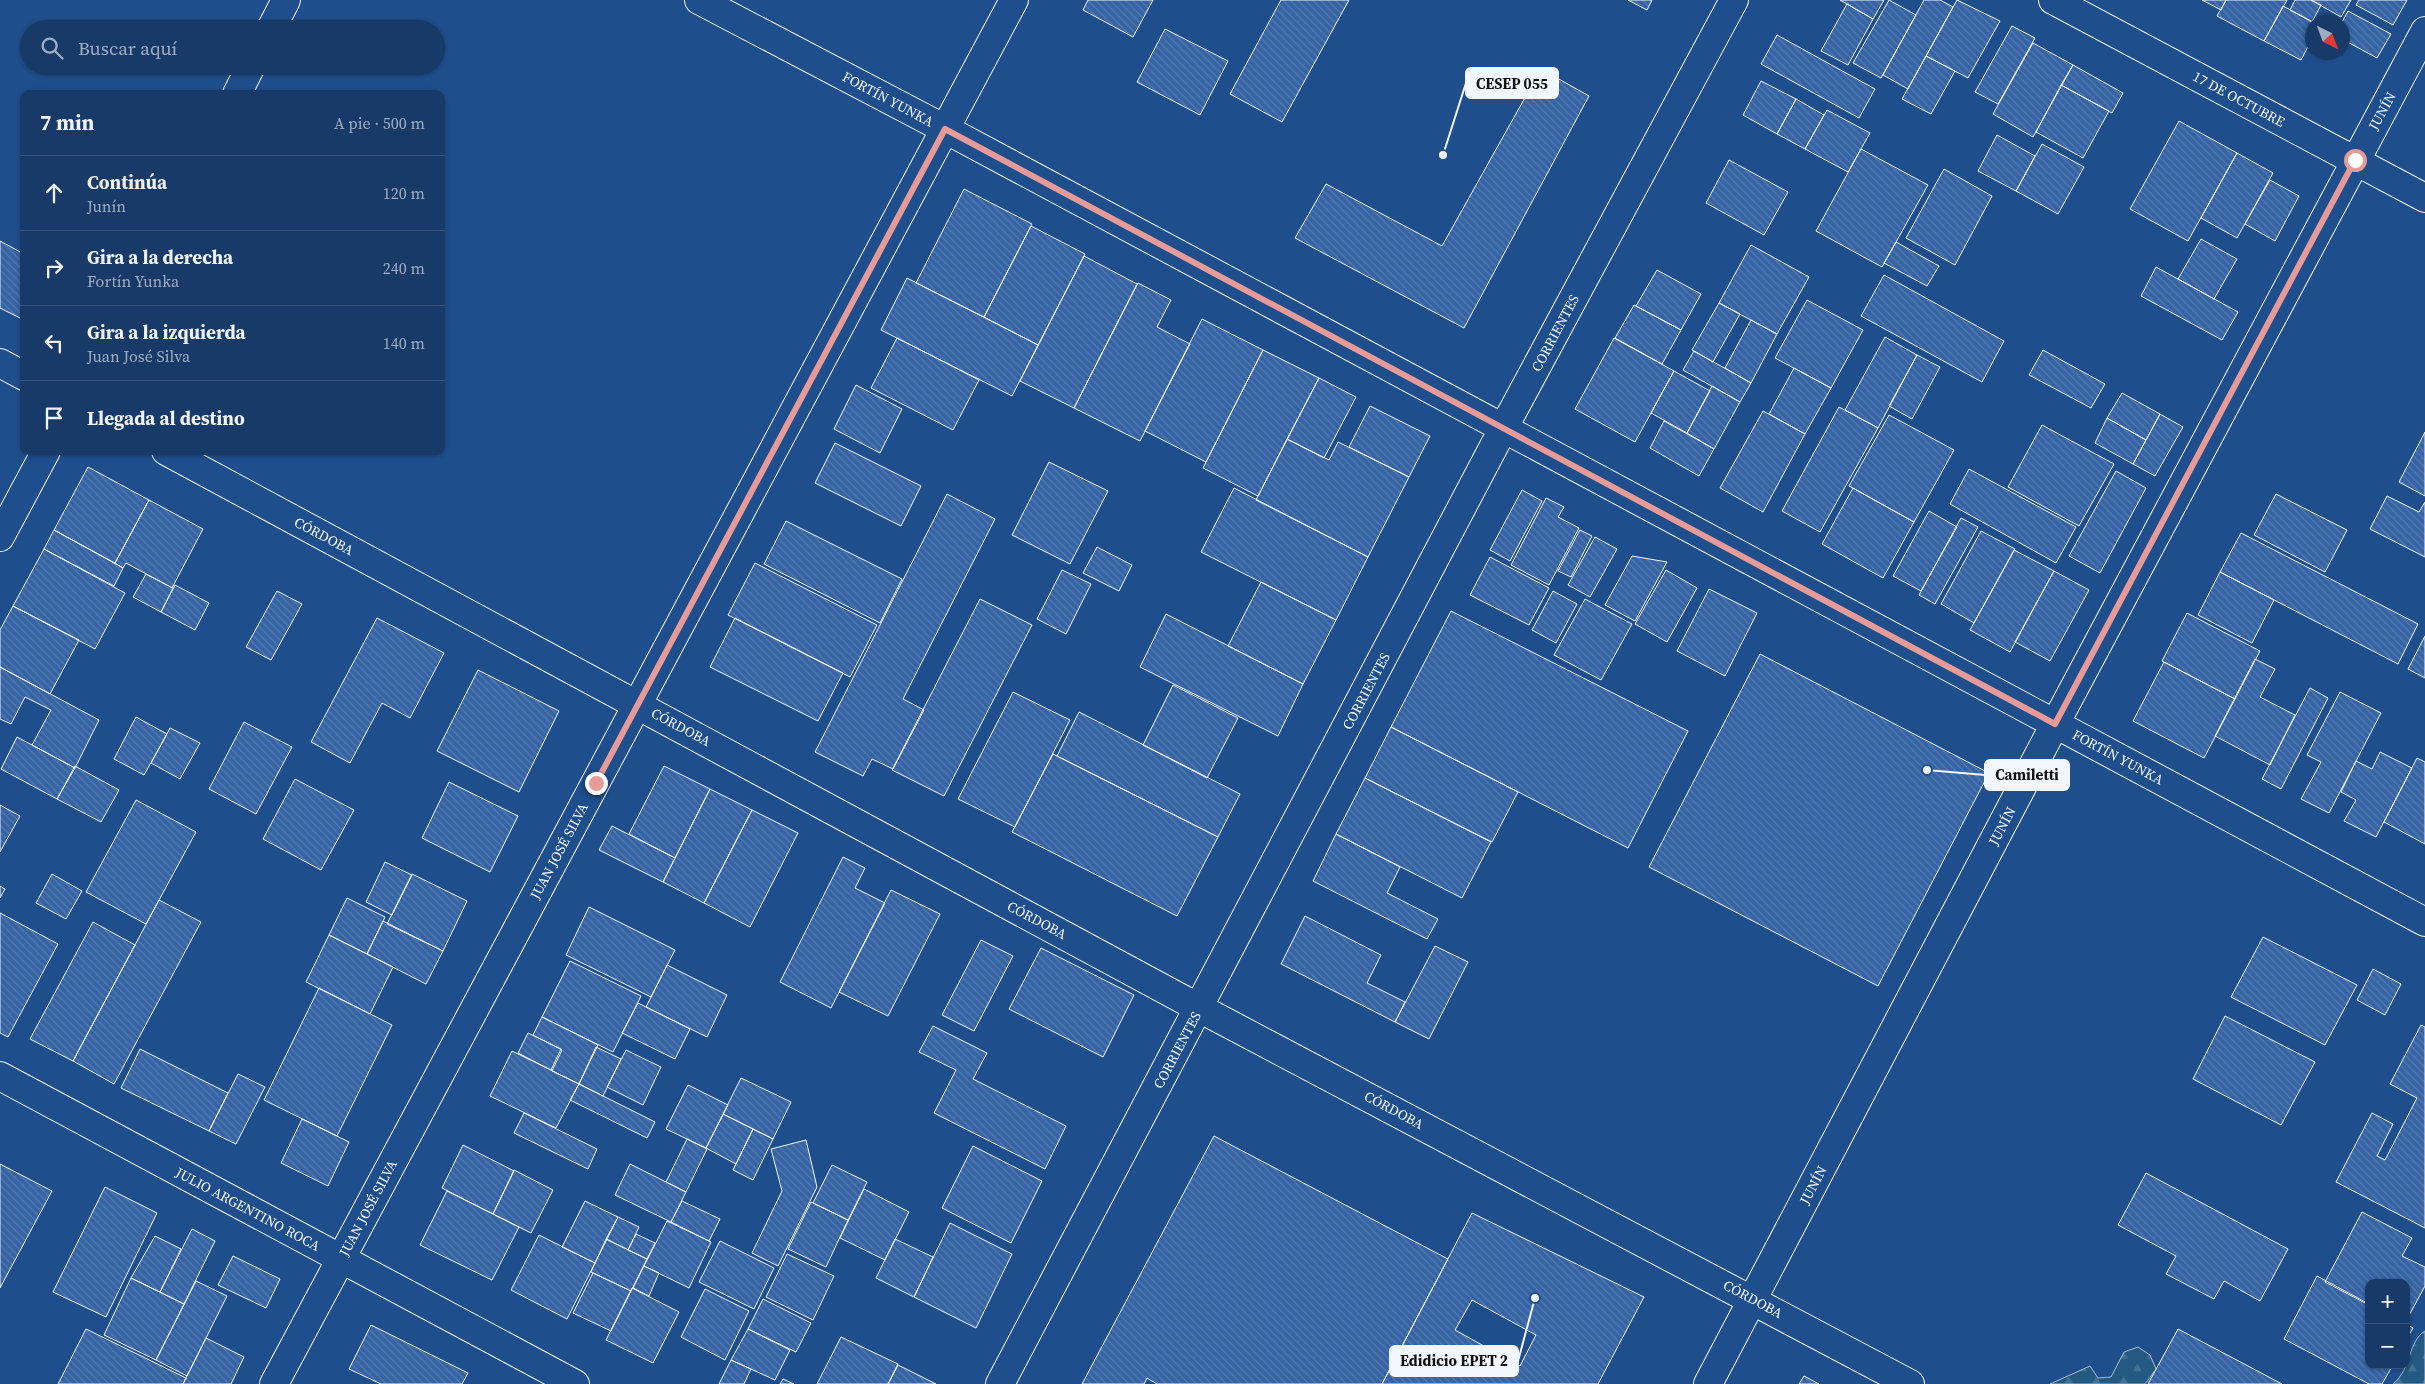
<!DOCTYPE html>
<html lang="es">
<head>
<meta charset="utf-8">
<style>
  body { margin:0; font-family:"Source Serif 4",serif; background:#20416f; color:#f1f3f6 }
  .controls { position:absolute; right:15px; bottom:15px; display:grid; overflow:hidden; border-radius:10px; box-shadow:0 1px 4px #0004 }
  .controls button { width:45px; height:45px; display:grid; place-items:center; padding:0; border:0; border-bottom:1px solid #36547d; background:#173a69; color:#f1f3f6; font:25px sans-serif }
  .compass { position:absolute; left:2305px; top:15px; width:45px; height:45px; border-radius:50%; background:#173a69; box-shadow:0 1px 4px #0004; rotate:138deg }
  .stop { position:absolute; width:15px; height:15px; margin:-11px; border:4px solid #e69b98; border-radius:50%; background:#fff }
  .stop.end { background:#e69b98; border-color:#fff; box-shadow:0 1px 5px #0008 }
  .list { margin:0; padding:0; list-style:none }
  h2 { display:flex; justify-content:space-between; align-items:center; height:65px; margin:0; padding:0 20px; font-size:21px }
  h2 small { font-size:16px; font-weight:400; color:#9eadc0 }
  .list li { display:grid; grid-template-columns:32px 1fr auto; gap:15px; align-items:center; box-sizing:border-box; height:75px; padding:0 20px; border-top:1px solid #36547d }
  .list b { display:block; font-size:19px; white-space:nowrap }
  .list p { margin:0; font-size:16px; white-space:nowrap; color:#9eadc0 }
  .list em { font-size:16px; font-style:normal; color:#9eadc0 }
  .icon { flex:none; width:28px; height:28px; fill:none; stroke:currentColor; stroke-width:2; stroke-linecap:round; stroke-linejoin:round }
  .map { position:relative; flex:none; width:2425px; height:1384px; overflow:hidden }
  .search { position:absolute; background:#173a69; box-shadow:0 1px 4px #0004; left:20px; top:20px; width:425px; height:55px; display:flex; align-items:center; gap:12px; box-sizing:border-box; padding:0 18px; border-radius:28px; color:#9eadc0; font-size:19px }
  .panel { position:absolute; background:#173a69; box-shadow:0 1px 4px #0004; left:20px; top:90px; width:425px; height:365px; border-radius:10px }
  .map>svg:first-child { display:block }
  .forest { fill:url(#forest-firs); stroke:#a8bbd7 }
  .building { fill:url(#building-back-hatch); stroke:#f2f6ff; fill-rule:evenodd }
  .lines { fill:none; stroke-linecap:round; stroke-linejoin:round }
  .minor-casing { stroke:#f2f6ff; stroke-width:30 }
  .minor { stroke:#1f4e8c; stroke-width:28 }
  .route { stroke:#e69b98; stroke-width:6 }
  .labels { text-anchor:middle; stroke-width:4; stroke-linejoin:round; paint-order:stroke }
  .street-label { font-size:14px; fill:#f2f6ff; stroke:#1f4e8c }
  .leader { fill:none; stroke:#f2f6ff; stroke-width:2 }
  .callout-dot { fill:#f2f6ff; stroke:#1f4e8c; stroke-width:2 }
  .callout { fill:#f2f6ff; stroke:#f2f6ff; stroke-width:2 }
  .callout-label { font-size:15px; text-anchor:middle; font-weight:bold; fill:#111 }
</style>
</head>
<body>
<div class="map">
<svg width="2425" height="1384" viewBox="0 0 2425 1384">
  <defs>
    <pattern id="forest-firs" width="22" height="20" patternUnits="userSpaceOnUse" patternTransform="scale(1.25)"><rect width="22" height="20" fill="#245a82"/><path d="M5 1l3.5 6h-7zM16 11l3.5 6h-7z" fill="#447295"/></pattern>
    <pattern id="building-back-hatch" width="6" height="6" patternUnits="userSpaceOnUse" patternTransform="scale(1.25)"><rect width="6" height="6" fill="#3563a3"/><path d="M-1 5l2 2M0 0l6 6M5-1l2 2" fill="none" stroke="#537ab1"/></pattern>
  </defs>
  <rect width="100%" height="100%" fill="#1f4e8c"/>
  <!-- forest -->
  <path class="forest" d="M2425,1331v53h-32c19,-16 15,-43 32,-53z
    M2138,1347l12,8 6,14 -11,15h-95l40,-18 8,12 13,-1 13,-25z"/>
  <!-- building -->
  <path class="building" d="M1088,0h65l-20,37 -50,-27z
    M1281,0h68l-67,122 -52,-28z
    M1628,0h24l-5,10z
    M1840,0h44l-11,19z
    M1889,0l27,15 -35,63 -28,-15z
    M1924,0h16l13,7 -45,82 -25,-14z
    M1957,0l43,21 -32,57 -42,-22z
    M2202,0h24l-5,10z
    M2226,0h61l-23,41 -47,-25z
    M2295,0h16l10,5 -9,17 -22,-12z
    M2311,0h40l-10,17z
    M2359,0h48l-14,25 -37,-20z
    M1847,4l26,15 -25,46 -27,-14z
    M2283,6l30,16 -1,17 -11,21 -37,-19z
    M2348,11l43,23 -14,24 -35,-19v-17z
    M2012,26l23,12 -37,66 -23,-12z
    M1165,29l63,32 -28,54 -63,-33z
    M1777,35l98,54 -16,29 -98,-54z
    M2033,43l40,22 -40,72 -40,-23z
    M1926,56l29,15 -24,43 -29,-15z
    M2073,65l50,28 -11,20 -51,-28z
    M1541,69l48,27 -125,232 -169,-90 31,-54 116,62z
    M1761,81l35,18 -19,35 -34,-19z
    M2061,85l48,26 -26,47 -47,-26z
    M1796,99l28,16 -19,34 -28,-15z
    M1827,110l43,23 -22,39 -43,-23z
    M2179,121l58,32 -49,88 -58,-32z
    M1997,135l38,21 -19,35 -38,-20z
    M2042,144l42,23 -26,47 -42,-23z
    M1861,149l67,36 -46,82 -66,-36z
    M2237,153l36,20 -36,65 -36,-20z
    M1729,160l59,32 -24,43 -58,-32z
    M1944,169l48,27 -37,69 -49,-27z
    M2270,180l29,16 -24,45 -30,-17z
    M964,189l68,35 -48,93 -68,-34z
    M1031,226l54,28 -47,91 -54,-28z
    M2201,239l36,20 -23,40 -36,-20z
    M0,241l24,13v66l-24,-12z
    M1896,242l43,24 -12,20 -43,-23z
    M1751,245l58,32 -32,57 -58,-31z
    M1084,256l53,28 -63,124 -54,-27z
    M2156,267l82,45 -16,28 -81,-44z
    M1657,270l44,24 -20,36 -45,-24z
    M1884,275l120,66 -22,41 -121,-66z
    M907,278l131,67 -26,51 -131,-66z
    M1138,283l33,17 -14,27 33,17 -50,97 -66,-33z
    M1807,300l56,30 -32,58 -56,-30z
    M1719,303l21,11 -27,48 -21,-12z
    M1634,305l47,25 -19,34 -47,-26z
    M1202,319l61,31 -57,112 -61,-31z
    M1751,320l26,14 -26,49 -26,-15z
    M1885,337l32,18 -39,73 -33,-18z
    M897,338l82,42 -26,50 -82,-42z
    M1614,338l60,33 -39,71 -60,-33z
    M1263,350l56,28 -61,118 -55,-28z
    M2043,350l62,34 -14,24 -62,-33z
    M1694,351l57,32 -11,19 -57,-32z
    M1917,355l23,12 -28,52 -23,-13z
    M1794,368l37,20 -26,46 -36,-20z
    M1674,371l36,20 -23,42 -36,-20z
    M1319,378l37,19 -32,61 -37,-19z
    M856,385l46,24 -22,44 -46,-24z
    M1712,386l28,16 -26,47 -27,-16z
    M2122,393l38,21 -14,26 -39,-22z
    M1370,406l60,30 -21,41 -60,-30z
    M1839,407l39,21 -58,104 -38,-21z
    M1763,411l42,23 -42,78 -43,-24z
    M2160,414l23,13 -28,49 -22,-12z
    M1889,415l65,35 -40,72 -65,-36z
    M2107,418l39,22 -13,24 -38,-21z
    M1664,421l50,28 -15,27 -49,-28z
    M2042,425l72,39 -35,62 -71,-39z
    M2425,432v64l-26,-14z
    M1287,439l42,21 9,-18 71,35 -41,80 -112,-57z
    M835,443l86,43 -20,40 -86,-43z
    M1049,462l59,29 -38,73 -58,-29z
    M88,467l61,33 -34,63 -61,-33z
    M1969,469l107,58 -20,36 -106,-59z
    M2116,471l30,17 -46,85 -31,-17z
    M1234,488l134,69 -32,63 -135,-68z
    M1853,488l61,34 -31,56 -61,-34z
    M1522,490l20,11 -32,60 -20,-11z
    M947,494l48,25 -92,180 21,11 -31,59 -21,-10 -9,17 -48,-24z
    M2276,494l71,36 -22,42 -71,-37z
    M2387,496l32,16 6,-10v55l-55,-28z
    M1546,498l18,9 -6,10 21,11 -30,57 -38,-20z
    M149,500l54,29 -31,59 -46,-25 -3,5 -8,-5z
    M1929,511l28,16 -36,64 -28,-15z
    M1961,518l17,9 -43,77 -16,-9z
    M786,521l116,58 -22,44 -116,-59z
    M54,530l69,38 -9,18 -70,-37z
    M1580,530l12,6 -21,41 -13,-6z
    M1981,531l34,18 -41,74 -33,-19z
    M2241,533l177,91 -20,40 -178,-92z
    M1595,537l22,12 -27,48 -22,-12z
    M1097,547l35,18 -13,26 -36,-18z
    M44,549l81,44 -30,56 -82,-43z
    M2014,550l40,21 -44,81 -40,-22z
    M1632,556l35,6 -32,59 -30,-16z
    M1490,557l59,31 -20,37 -59,-30z
    M755,563l122,62 -27,52 -122,-62z
    M1062,570l29,14 -25,50 -29,-15z
    M1666,570l31,18 -30,54 -32,-18z
    M2054,571l35,19 -39,71 -35,-19z
    M2220,572l54,28 -22,43 -54,-28z
    M146,574l27,14 -12,24 -28,-15z
    M1261,582l75,38 -33,64 -75,-38z
    M175,585l34,18 -14,27 -34,-18z
    M1709,589l48,24 -32,63 -48,-25z
    M277,591l25,13 -31,56 -25,-13z
    M1553,591l24,13 -21,39 -24,-13z
    M980,599l52,26 -88,171 -52,-26z
    M1585,599l47,25 -31,56 -47,-25z
    M13,606l66,34 -29,54 -50,-27v-37z
    M1451,611l237,120 -60,117 -237,-121z
    M2187,613l73,38 -25,48 -73,-38z
    M1166,614l137,70 -25,52 -138,-69z
    M377,618l67,35 -34,65 -28,-15 -32,60 -39,-21z
    M735,618l108,55 -25,48 -108,-54z
    M2425,636v42l-17,-9z
    M1760,654l229,119 -111,213 -229,-119z
    M2255,659l20,10 -15,28 35,18 -25,50 -55,-29z
    M2164,662l71,37 -31,59 -71,-37z
    M0,667l99,53 -24,48 -43,-23 19,-35 -26,-13 -14,27 -11,-5z
    M478,670l81,41 -40,81 -82,-41z
    M1173,685l65,33 -31,60 -64,-33z
    M2310,688l18,10 -47,91 -19,-10z
    M1013,692l57,28 -55,107 -57,-28z
    M2340,692l41,21 -52,100 -28,-14 20,-37 -14,-7z
    M1079,712l161,82 -22,43 -161,-81z
    M136,717l31,17 -23,41 -30,-16z
    M244,722l48,25 -36,67 -47,-25z
    M1391,727l127,65 -26,50 -127,-64z
    M170,728l30,15 -20,36 -29,-16z
    M17,737l58,31 -18,31 -56,-30z
    M2380,752l32,16 -36,69 -32,-16 12,-21 -15,-8 15,-31 16,8z
    M1053,754l165,83 -41,79 -165,-84z
    M2417,758l8,4v82l-41,-22z
    M75,766l44,24 -18,32 -44,-23z
    M664,766l46,23 -35,69 -46,-24z
    M1365,778l126,64 -29,56 -126,-64z
    M295,779l59,31 -33,60 -58,-31z
    M449,782l69,34 -28,56 -68,-34z
    M710,789l42,21 -48,93 -41,-21z
    M136,800l60,32 -50,92 -60,-32z
    M0,805l20,11 -20,36z
    M752,810l46,23 -48,94 -46,-24z
    M612,826l63,32 -12,24 -64,-32z
    M1336,834l64,33 -13,26 51,26 -11,20 -114,-58z
    M843,857l22,11 -10,20 30,15 -54,105 -51,-26z
    M385,862l27,13 -20,40 -26,-13z
    M52,874l30,17 -16,28 -30,-16z
    M412,874l55,27 -24,50 -56,-27z
    M0,886l5,3 -5,9z
    M891,890l49,24 -52,102 -49,-24z
    M347,898l38,19 -18,37 -38,-19z
    M159,900l42,22 -87,162 -41,-23z
    M589,907l86,43 -24,47 -85,-42z
    M0,913l58,31 -50,93 -8,-4z
    M1305,916l76,39 -14,28 38,19 -10,20 -114,-58z
    M383,921l60,30 -17,33 -59,-30z
    M93,922l42,23 -62,116 -43,-22z
    M329,935l64,32 -23,47 -64,-32z
    M2263,937l94,48 -32,60 -94,-48z
    M981,940l32,16 -39,75 -32,-16z
    M1435,946l33,16 -39,77 -34,-17z
    M1041,948l93,47 -31,62 -94,-48z
    M570,961l71,35 -28,56 -71,-35z
    M667,965l60,30 -20,42 -61,-30z
    M2373,969l28,15 -16,31 -28,-15z
    M319,988l73,37 -55,111 -73,-36z
    M638,1003l52,26 -15,30 -53,-26z
    M2225,1016l90,46 -34,63 -88,-46z
    M542,1017l56,28 -19,39 -27,-13 10,-21 -29,-15z
    M2421,1025l4,2v201l-89,-46 36,-69 21,11 -16,32 8,4 32,-62 -27,-14z
    M933,1026l54,27 -14,26 93,47 -21,43 -111,-56 22,-43 -37,-18z
    M528,1033l33,16 -10,21 -33,-17z
    M596,1047l25,12 -18,37 -24,-12z
    M140,1049l88,44 -19,38 -88,-43z
    M626,1050l35,17 -18,38 -36,-18z
    M512,1051l67,33 -23,44 -66,-32z
    M238,1074l27,13 -29,57 -27,-13z
    M741,1078l50,24 -18,37 -50,-25z
    M579,1084l76,38 -8,16 -77,-38z
    M688,1085l40,20 -22,43 -40,-19z
    M524,1113l73,36 -9,20 -74,-36z
    M723,1114l30,15 -17,35 -30,-16z
    M302,1119l47,23 -21,44 -47,-23z
    M753,1129l20,10 -20,41 -20,-10z
    M1214,1136l234,123 -66,125h-225l-10,-6 -3,6h-62z
    M687,1139l20,10 -21,43 -20,-10z
    M806,1140l11,47 -39,79 -26,-13 30,-62 -11,-42z
    M463,1145l51,26 -21,43 -51,-26z
    M973,1146l69,35 -31,62 -69,-35z
    M0,1164l52,27 -52,97z
    M630,1164l56,28 -15,30 -56,-27z
    M832,1165l35,17 -19,38 -35,-17z
    M514,1170l39,20 -22,43 -38,-19z
    M2146,1173l142,76 -28,52 -36,-20 -10,18 -48,-25 10,-18 -58,-31z
    M105,1187l52,26 -51,104 -53,-25z
    M864,1189l45,23 -24,48 -45,-22z
    M447,1191l72,36 -27,53 -72,-35z
    M585,1201l33,16 -23,46 -33,-16z
    M682,1201l38,18 -11,22 -38,-19z
    M811,1202l37,18 -22,47 -38,-18z
    M2362,1212l50,26 -10,18 23,11v19l-19,35v-38h-37v22l-44,-23z
    M1472,1213l172,84 -46,87h-216zM1472,1300l64,35 -16,31 -65,-36z
    M618,1217l21,10 -11,23 -22,-11z
    M667,1221l44,21 -22,46 -45,-22z
    M950,1223l62,31 -36,74 -62,-31z
    M192,1229l23,12 -31,63 -24,-12z
    M636,1234l19,9 -8,16 -19,-9z
    M539,1235l56,28 -28,56 -56,-29z
    M155,1236l26,13 -21,43 -29,-14z
    M606,1239l41,20 -16,32 -40,-19z
    M895,1239l38,18 -19,40 -38,-19z
    M720,1241l54,27 -20,41 -55,-27z
    M787,1254l47,22 -21,44 -47,-23z
    M233,1256l47,23 -14,29 -48,-23z
    M644,1266l15,7 -10,23 -16,-8z
    M593,1273l38,18 -20,40 -38,-18z
    M2317,1276l52,28v61h24l-11,19h-13l-85,-45z
    M131,1278l53,26 -28,56 -52,-25z
    M196,1281l31,15 -40,80 -31,-16z
    M632,1288l47,24 -26,51 -47,-23z
    M705,1289l44,22 -24,49 -44,-23z
    M763,1299l48,24 -15,29 -48,-23z
    M2406,1324l7,4 -7,12z
    M371,1325l97,48 -6,11h-81l-32,-15z
    M86,1329l100,49 -3,6h-125z
    M748,1329l42,21 -15,30 -44,-20z
    M2178,1329l104,55h-134z
    M841,1337l57,27 -10,20h-71z
    M206,1338l38,19 -13,27h-48z
    M731,1360l20,9 -7,15h-25z
    M898,1365l38,19h-48z
    M1804,1376l15,8h-20z
    M783,1379l11,5h-14z"/>
  <g class="lines">
    <defs>
      <path id="minor" d="M699,0l246,129 1480,793
        M2053,0l372,198
        M271,29l15,-29
        M237,94l14,-28
        M0,363l24,13
        M166,451l1033,557 711,376
        M0,537l46,-86
        M0,1076l575,308
        M274,1384l740,-1384
        M1000,1384l503,-955 231,-429
        M1708,1384l347,-660 370,-693"/>
    </defs>
    <!-- minor casing -->
    <use href="#minor" class="minor-casing"/>
    <!-- minor -->
    <use href="#minor" class="minor"/>
  </g>
  <g class="lines">
    <!-- route -->
    <path class="route" d="M596,783l349,-654 1110,595 300,-564"/>
  </g>
  <g class="labels">
    <!-- street labels -->
    <g class="street-label">
      <text transform="translate(888 99) rotate(28)" y="5">FORTÍN YUNKA</text>
      <text transform="translate(2239 99) rotate(28)" y="5">17 DE OCTUBRE</text>
      <text transform="translate(2382 111) rotate(-61)" y="5">JUNÍN</text>
      <text transform="translate(1555 333) rotate(-62)" y="5">CORRIENTES</text>
      <text transform="translate(324 536) rotate(28)" y="5">CÓRDOBA</text>
      <text transform="translate(1366 691) rotate(-62)" y="5">CORRIENTES</text>
      <text transform="translate(681 727) rotate(28)" y="5">CÓRDOBA</text>
      <text transform="translate(2118 757) rotate(28)" y="5">FORTÍN YUNKA</text>
      <text transform="translate(2002 826) rotate(-62)" y="5">JUNÍN</text>
      <text transform="translate(559 851) rotate(-62)" y="5">JUAN JOSÉ SILVA</text>
      <text transform="translate(1037 920) rotate(28)" y="5">CÓRDOBA</text>
      <text transform="translate(1177 1050) rotate(-62)" y="5">CORRIENTES</text>
      <text transform="translate(1394 1110) rotate(28)" y="5">CÓRDOBA</text>
      <text transform="translate(1813 1185) rotate(-62)" y="5">JUNÍN</text>
      <text transform="translate(368 1208) rotate(-62)" y="5">JUAN JOSÉ SILVA</text>
      <text transform="translate(248 1209) rotate(28)" y="5">JULIO ARGENTINO ROCA</text>
      <text transform="translate(1753 1299) rotate(28)" y="5">CÓRDOBA</text>
    </g>
  </g>
  <!-- callouts -->
  <path class="leader" d="M1443 155L1466 83M1927 770L1985 775M1535 1298L1518 1361"/>
  <g class="callout-dot">
    <circle cx="1443" cy="155" r="5"/>
    <circle cx="1927" cy="770" r="5"/>
    <circle cx="1535" cy="1298" r="5"/>
  </g>
  <g class="callout">
    <rect x="1466" y="68" width="92" height="30" rx="5"/>
    <rect x="1985" y="760" width="84" height="30" rx="5"/>
    <rect x="1390" y="1346" width="128" height="30" rx="5"/>
  </g>
  <g class="callout-label">
    <text x="1512" y="89">CESEP 055</text>
    <text x="2027" y="780">Camiletti</text>
    <text x="1454" y="1366">Edidicio EPET 2</text>
  </g>
</svg>
<div class="controls">
<button>+</button>
<button>−</button>
</div>
<svg class="compass" viewBox="-18 -18 36 36"><path d="M0-13l5 13h-10z" fill="#e53935"/><path d="M0 13l5-13h-10z" fill="#9eadc0"/></svg>
<div class="stop" style="left:2355px;top:160px"></div>
<div class="stop end" style="left:596px;top:783px"></div>
<div class="search"><svg class="icon" aria-label="search" viewBox="0 0 24 24"><circle cx="10" cy="10" r="6"/><path d="M15 15l6 6"/></svg>Buscar aquí</div>
<section class="panel">
<h2>7 min<small>A pie · 500 m</small></h2>
<ul class="list">
<li><svg class="icon" aria-label="ahead" viewBox="0 0 24 24"><path d="M12 20V5M6 11l6-6 6 6"/></svg><div><b>Continúa</b><p>Junín</p></div><em>120 m</em></li>
<li><svg class="icon" aria-label="right" viewBox="0 0 24 24"><path d="M7 20v-9h11M14 6l5 5-5 5"/></svg><div><b>Gira a la derecha</b><p>Fortín Yunka</p></div><em>240 m</em></li>
<li><svg class="icon" aria-label="left" viewBox="0 0 24 24"><path d="M17 20v-9H6M10 6l-5 5 5 5"/></svg><div><b>Gira a la izquierda</b><p>Juan José Silva</p></div><em>140 m</em></li>
<li><svg class="icon" aria-label="arrive" viewBox="0 0 24 24"><path d="M6 21V4h12l-3 4 3 4H6"/></svg><div><b>Llegada al destino</b></div></li>
</ul>
</section>
</div>
</body>
</html>
